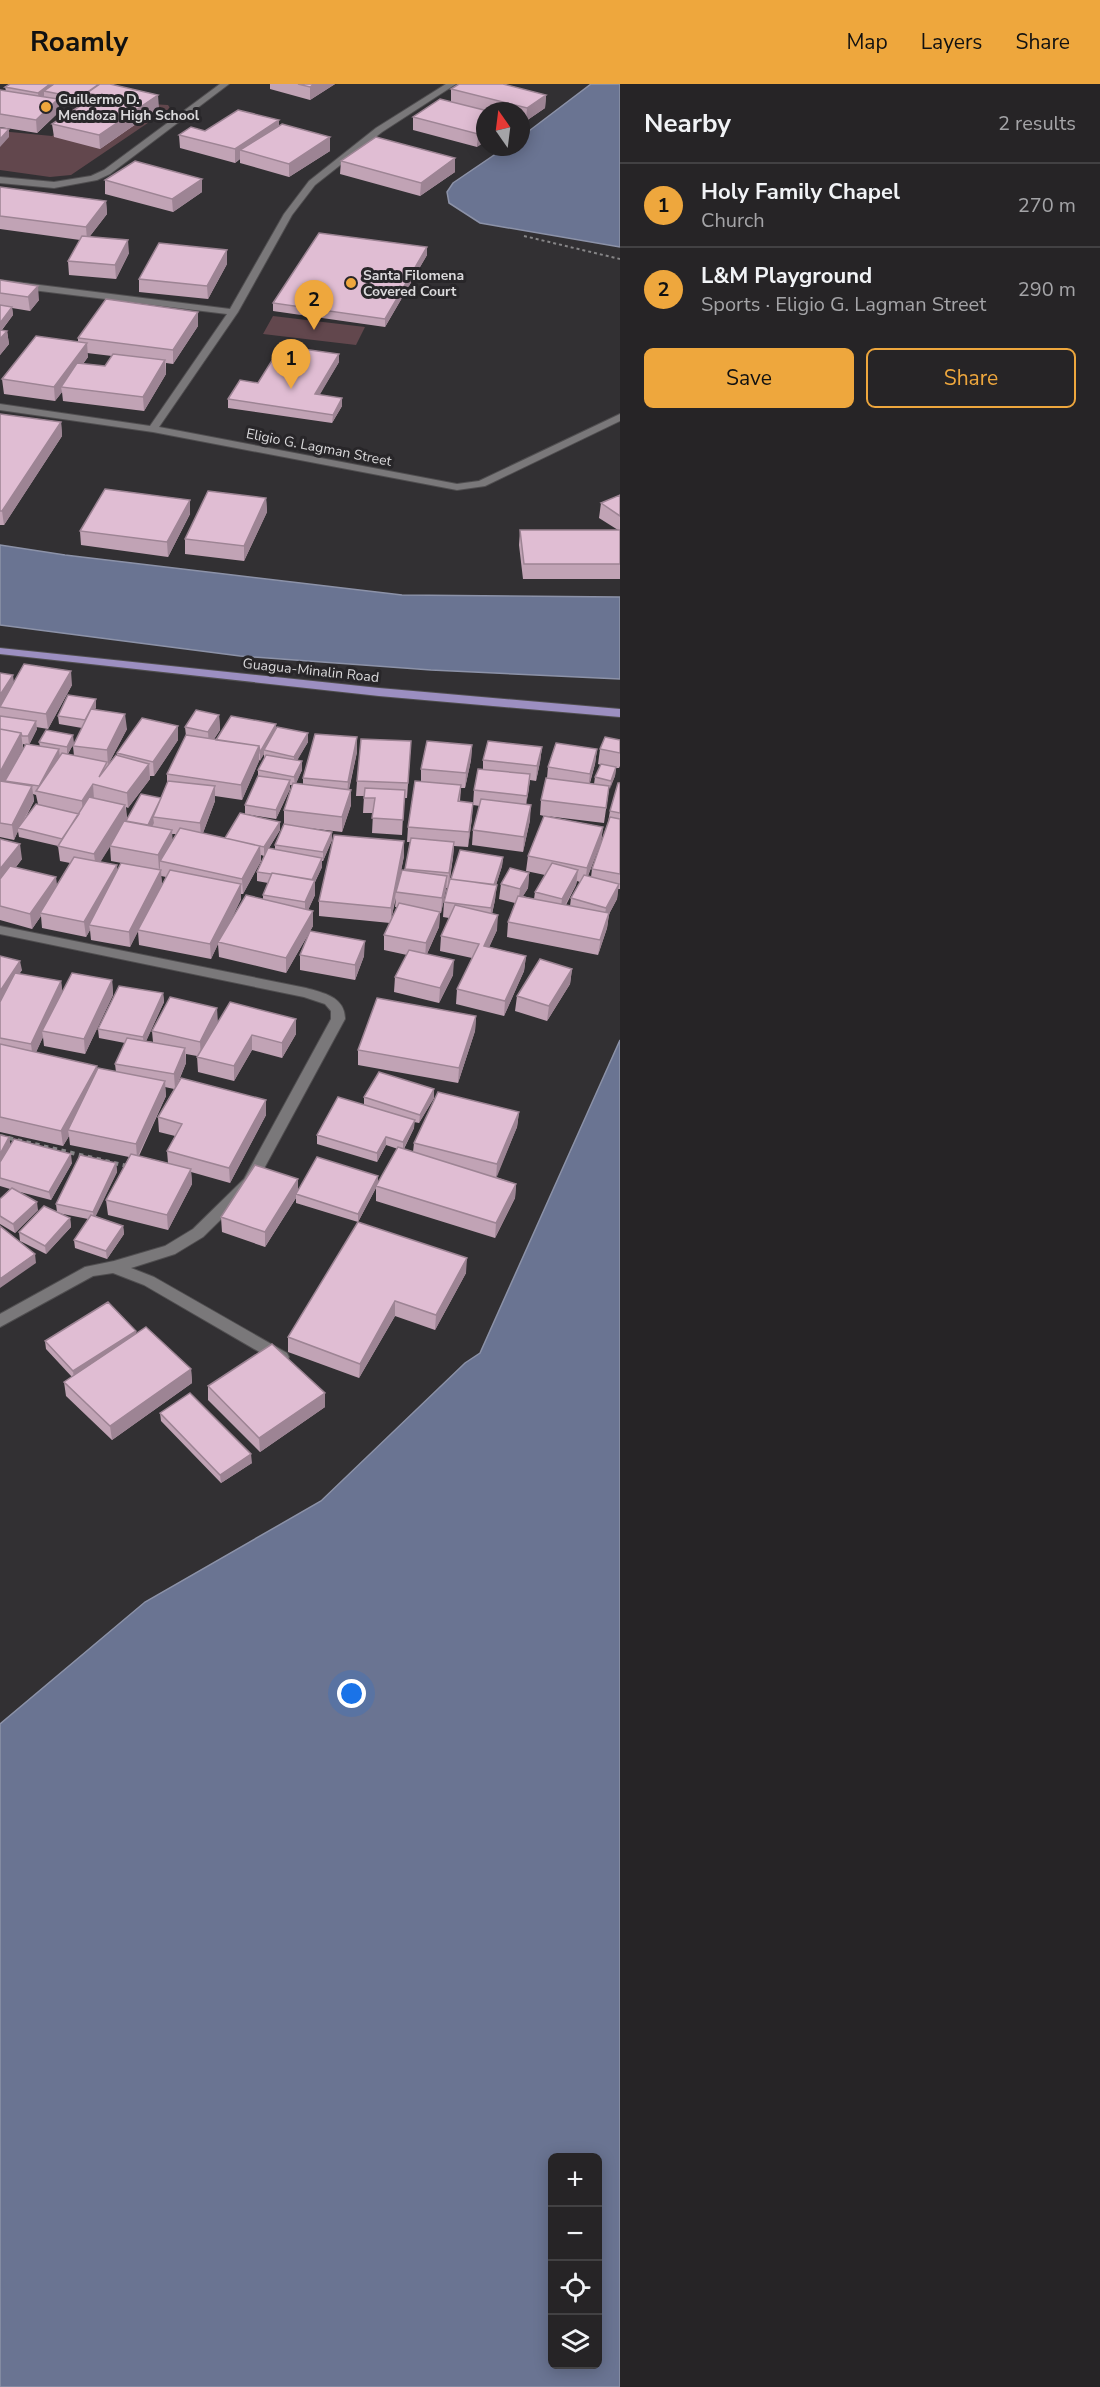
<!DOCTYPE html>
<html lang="en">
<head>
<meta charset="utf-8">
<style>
  body { margin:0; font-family:"Nunito Sans",sans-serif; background:#323032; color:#f1f3f6 }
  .controls { position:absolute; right:18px; bottom:18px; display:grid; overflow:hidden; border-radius:9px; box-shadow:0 3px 15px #0003 }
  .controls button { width:54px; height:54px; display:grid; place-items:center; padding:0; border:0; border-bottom:2px solid #424143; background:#262426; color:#f1f3f6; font:30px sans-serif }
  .compass { position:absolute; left:476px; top:18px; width:54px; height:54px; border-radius:50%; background:#262426; box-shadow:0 3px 15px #0003; rotate:346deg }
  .you { position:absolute; left:352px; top:1610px; width:21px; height:21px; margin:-15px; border:4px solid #fff; border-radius:50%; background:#1a73e8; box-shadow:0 0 0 9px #1a73e833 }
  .badge { display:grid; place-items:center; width:39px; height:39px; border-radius:50%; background:#eea73d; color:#111; font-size:20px; font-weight:700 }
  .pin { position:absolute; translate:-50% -50px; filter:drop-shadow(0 2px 3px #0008) }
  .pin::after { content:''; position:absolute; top:32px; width:21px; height:18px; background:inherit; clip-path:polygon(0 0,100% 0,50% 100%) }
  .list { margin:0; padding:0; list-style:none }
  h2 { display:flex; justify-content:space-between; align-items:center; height:78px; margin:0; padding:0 24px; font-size:26px }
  h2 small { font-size:20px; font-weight:400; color:#a4a4a7 }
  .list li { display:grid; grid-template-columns:39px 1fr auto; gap:18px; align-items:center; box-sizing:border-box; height:84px; padding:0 24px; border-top:2px solid #424143 }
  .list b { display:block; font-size:22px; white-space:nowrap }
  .list p { margin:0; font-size:20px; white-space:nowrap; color:#a4a4a7 }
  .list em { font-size:20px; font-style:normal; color:#a4a4a7 }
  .actions { display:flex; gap:12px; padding:18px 24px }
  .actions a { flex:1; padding:14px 0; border:2px solid #eea73d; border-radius:9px; text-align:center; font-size:21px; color:#eea73d }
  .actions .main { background:#eea73d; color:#111 }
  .icon { flex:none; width:33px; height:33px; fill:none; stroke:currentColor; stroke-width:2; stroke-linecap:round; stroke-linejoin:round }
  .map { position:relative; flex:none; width:620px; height:2303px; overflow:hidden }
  header { display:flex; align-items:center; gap:36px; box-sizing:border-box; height:84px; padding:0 30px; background:#eea73d; color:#111 }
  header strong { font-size:28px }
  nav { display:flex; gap:33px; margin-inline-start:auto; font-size:21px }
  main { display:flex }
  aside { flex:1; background:#262426 }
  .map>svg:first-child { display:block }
  .green { fill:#62474d }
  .water { fill:#6a7492; stroke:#8c92a8; stroke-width:1.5; fill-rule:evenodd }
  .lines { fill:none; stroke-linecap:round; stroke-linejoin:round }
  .minor-casing { stroke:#504e50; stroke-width:2 }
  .major-casing { stroke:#504e50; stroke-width:2 }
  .path-far1 { stroke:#868587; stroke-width:2; stroke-dasharray:3 3; stroke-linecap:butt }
  .path { stroke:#868587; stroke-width:4; stroke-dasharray:4.5 4.5; stroke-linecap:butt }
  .minor { fill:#7a787a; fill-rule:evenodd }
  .major { fill:#9c8fc1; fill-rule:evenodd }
  .wall { fill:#c1a3b5; fill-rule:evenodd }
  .shaded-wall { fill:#9d8494 }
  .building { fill:#e0bdd3; stroke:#9d8494; stroke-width:1.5 }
  .poi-dot { fill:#eea73d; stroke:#282629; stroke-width:2 }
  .labels { text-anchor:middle; stroke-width:6; stroke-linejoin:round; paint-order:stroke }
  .far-poi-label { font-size:14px; font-weight:bold; fill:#dad9db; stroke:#282629; text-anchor:start }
  .far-street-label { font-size:14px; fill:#dad9db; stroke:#282629 }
</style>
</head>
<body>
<header>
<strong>Roamly</strong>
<nav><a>Map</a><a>Layers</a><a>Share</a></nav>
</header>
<main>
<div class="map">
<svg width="620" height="2303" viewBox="0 0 620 2303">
  <rect width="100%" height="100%" fill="#323033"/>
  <!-- green -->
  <path class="green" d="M117,9l34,11 17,1 2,3 -99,67 -21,2 -50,-7v-39l52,5z
    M273,232l92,11 -9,18 -93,-11z"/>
  <!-- water -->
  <path class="water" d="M591,0h29v163l-140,-24 -31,-20 -2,-11 6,-9 53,-36h15v-10z
    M0,461l65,10 337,40 218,2v82l-189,-9 -191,-14 -240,-31z
    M620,956v1347h-620v-663l145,-122 176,-101 144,-138 15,-10zM552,2074h46v206h-46z"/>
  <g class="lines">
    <defs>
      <path id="minor" d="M220,0h9l-119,90 -13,6 -43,8 -54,-5v-6l54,5 37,-6 13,-6z
        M446,0h10l-74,48 -67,53 -23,30 -54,97 -79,115 298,57 22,-3 141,-67v7l-135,65 -28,4 -304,-58 -153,-22v-6l150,22 77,-112 -227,-28v-6l230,29 54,-95 25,-33 67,-53z
        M0,842l306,62c18,5 39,9 39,31l-91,168 -51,50 -28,17 -44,14 23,9 133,76 2,4 -2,4 -6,2 -6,-2 -131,-76 -31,-12 -20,3 -93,51v-13l85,-47 29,-6 51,-15 28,-17 51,-50 87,-160v-8l-6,-7 -21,-7 -304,-63z"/>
      <path id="major" d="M0,564l379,40 241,21v8l-241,-21 -379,-42z"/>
    </defs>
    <!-- minor casing -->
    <use href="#minor" class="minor-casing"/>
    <!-- major casing -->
    <use href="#major" class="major-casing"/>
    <!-- path-far1 -->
    <path class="path-far1" d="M524,152l96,23"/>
    <!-- path -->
    <path class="path" d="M0,1052l127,30"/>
    <!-- minor -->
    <use href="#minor" class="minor"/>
    <!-- major -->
    <use href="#major" class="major"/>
  </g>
  <!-- wall -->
  <path class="wall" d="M110,0l49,24 -59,41 -46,-12 -2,-13 36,-23v-1l-8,6 -22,-5 1,11 -22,21 -37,-6v-37l6,1 -1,-4z
    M270,0h65l-25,16 -40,-11z
    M451,5l95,6 -1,13 -19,13 -5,-1v-9h-36l-8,36 -64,-17v-13l38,-16z
    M279,36v6l51,11v14l-41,26 -49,-14v-4l-5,4 -55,-15 -1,-13z
    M341,77l114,11 -35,24 -80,-22z
    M202,95v13l-29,20 -68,-18v-14z
    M0,103l106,14 1,13 -17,22 39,17 -13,26 -47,-4 -1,-14 12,-21 -80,-11z
    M427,163v8l-42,72 -112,-16v-8z
    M227,180l-19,35 -69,-7v-13z
    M0,196l39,20 -9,11 -18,-3 1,7 -11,15 5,1 2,13 -9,11z
    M198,228v14l-25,38 -7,-1v11l-22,37 -81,-10 -1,-9 -7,9 -51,-7 -2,-15 76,-38v-3zM87,269l25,3 -7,10 -22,-2 5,-7z
    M339,278l-20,33 23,3v8l-10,17 -104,-15v-9l30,-16z
    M0,330l61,8 1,14 -58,89h-4z
    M620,411v84h-97l-4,-34 1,-15h98l-19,-12 2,-15z
    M266,414l1,14 -23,49 -59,-7v-15z
    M190,416v14l-22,43 -87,-12 -1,-14z
    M0,589l14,9 58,3 -24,44 -12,-2 1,2 -8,16 11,2 -1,-5 35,1 -6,11 6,2 -1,-10 9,-18 -23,-4 -1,-8 38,-17v8l-1,3 32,19 -18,34 8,-7v-3l61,-27v14l-24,36h-4v3l-22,29 -2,-1 1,12 34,-21 6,-15v-9l19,-38 -1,-9 34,-12 1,15 -6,9 2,1 60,-16v6l32,12 -11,18 5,10 -6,13 7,1v-6l54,-41v15l-8,38 2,15 -9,27 -42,-5 32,5v8l-9,21h-1v6l-7,15v13l-7,15 5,1v15l-27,47 -67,-16 -1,-13 -7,15 -72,-14 -1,-14 -8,16 -39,-7 -1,-10 -4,7 -44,-9 -1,-12 -9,13 -32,-9v-81l22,20 -6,8 41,18 13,-22 -10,-2 -2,-15 -39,-9 -1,-6 -4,9 -14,-3zM23,660l3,1 -18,30 15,-27zM264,670v5l-6,11v6l-13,29v9l31,5 14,-30v-4h2l-8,25v14l-9,21v4l-6,-1 11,-18 -55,8 -22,-5 12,-32v-5l27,4 17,-39zM33,710l3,1 2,9 -13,15 9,-18zM172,750h4l-4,6zM110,762l1,15 16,3 -10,7 -17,-9zM261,771l3,1 -7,16v9l11,2 -5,12v4l-35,27 13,-27v-5h2l18,-33zM161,792l5,1 -4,8z
    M620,656v26l-1,2h-3l-1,8 -6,13 -5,34 -58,-7 57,11 -2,15 -13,34 3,1 1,-8 16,-47 2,-11 10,-28v-12v118h-2l-1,10 -8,15 -2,14 -9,27 -91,-18 1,-15 7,-19 -16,-4 2,-15 28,-11 -1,15 -5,8 11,3 1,-7 10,-17 -19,-4 2,-15 16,-40 -4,-1 1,-15 6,-22 1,-11 49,-18 -2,15 -5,19 4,1 1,-7 6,-12 -3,-1 2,-15zM577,797l3,1 -9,16 -1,8 -4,-1 10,-20z
    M411,657l-4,57h-3l-2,37 -30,-2 1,-20h-10l1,-17h-8l1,-15z
    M472,661l-1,15 -6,28h-4l-1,13 12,17 -4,29 -14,-1 -1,11 -3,22 53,-22 -1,9 -6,19 -1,15 -3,14 5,16 -8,17 37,9 -2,15 -20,45 -48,-12 1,-15 15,-31 -32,-7 1,-15 8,-18 -6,-1 1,-15 3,-14h-1l-5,25h-1l-1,14 -12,27 26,21 -14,28 -45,-11 1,-15 12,-22 -23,-5v-15l6,-12 -71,-7v-15l85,-45 -5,24 6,-9 5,-29h-3l1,-15 13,-46v-12zM396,814l-1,9h2l-6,12z
    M542,663l-2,15 -4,19 -6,-1 -4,25 4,15 -7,32 -51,-7 1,-15 7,-24 -7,-1 1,-15 9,-20v-10z
    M300,871l64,1 -9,24 -55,-10z
    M0,872l22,14 -3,4 42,7 1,11 50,-12 1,15 -28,59 -41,-8 -1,-9 -7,15 61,18 19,2 -1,-8 10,-21 -26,-5 -1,-9 65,-36 1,9 -18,39 7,1 -1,-11 66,-9 78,-3v15l-14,24 -30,-8 -18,31 -36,-9 -1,-16 -11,-2v9l-8,20 88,17v15l-36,68 -39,-11 1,12 -24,46 -60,-15 -2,-15 23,-43 -59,-12 -1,-9 -6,10 -63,-14zM165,1003l9,2 -16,28 1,15 16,4 -8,15 1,12 -29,-7 27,-60z
    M572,885l-2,15 -23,37 -32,-10 2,-15z
    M476,932l-1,15 -17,52 -100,-18v-15z
    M434,1005v9l-15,25 -5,-1v6l-10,21 9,3 1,-9 105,-31 -2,15 -21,50 20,7 -1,14 -20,40 -119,-37v-13l-18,34 108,51 -31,57 -40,-14 -36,62 -71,-26v-15l70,-115 -62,-19v-5l-31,49 -43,-15 -1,-15 77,-27 80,-7 20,-34 -12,-4 -9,17 -60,-18v-9l47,-30v-8z
    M0,1051l9,2 1,8 62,18 -21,37 -31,-8 18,18 -23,23 -15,-9v-25l10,-10 -10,-3z
    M116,1079l1,9 -22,44 28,10 1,8 -17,25 -32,-11 -1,-8 14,-21 -30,-6 12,5 1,9 -25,27 -26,-13 -1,-9 38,-20 -1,-8z
    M137,1249l54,36 1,14 -80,57 -46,-44 -2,-14 8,-5 -26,-28 -1,-8z
    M208,1302l117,7v14l-65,45 -52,-52z
    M160,1329l92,50 -31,20 -60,-62z"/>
  <!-- shaded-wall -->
  <path class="shaded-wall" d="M50,0h10l-16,7v5l-5,5 -1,-8z
    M314,0h21l-25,16v-13z
    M87,9l1,7 -8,6 -1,-8z
    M158,11l1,13 -59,41 -1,-14z
    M546,11l-1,13 -19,13 1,-13z
    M58,15l1,13 -22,21 -1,-13z
    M279,36v13l-39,17v9l-5,4v-14z
    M9,45v8l-9,10v-8z
    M485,45v13l-8,5 1,-13z
    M330,53v14l-41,26v-13z
    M455,74v14l-35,24 1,-13z
    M202,95v13l-29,20 -1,-13z
    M106,117l1,13 -20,26 -1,-13z
    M128,156l1,13 -13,26 -1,-14z
    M427,163v8l-42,72v-8z
    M227,166v14l-19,35 -1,-13z
    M38,202l1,14 -9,11 -2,-14z
    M12,223l1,8 -13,17v-9z
    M198,228v14l-25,38v-14z
    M7,247l2,13 -9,11v-16z
    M87,259l1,14 -23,30h-4l1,5 -7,9 -1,-14z
    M339,270v8l-24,41v-9z
    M165,276l1,14 -22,37 -1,-14z
    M342,314v8l-10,17 1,-8z
    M61,338l1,14 -58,89 -2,-14z
    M266,414l1,14 -23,49v-15z
    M190,416v14l-22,43 -1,-15z
    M71,587l1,14 -24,44 -2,-15z
    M13,591l2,15 -15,17v-12z
    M96,615v8l-10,21 -1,-8z
    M125,630l2,15 -19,36 -1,-15z
    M219,631l1,15 -11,17 -1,-15z
    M36,637l1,8 -8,16 -1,-9z
    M276,640v9l-12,17v4l-4,7v-9z
    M178,642v14l-24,36 -1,-14z
    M21,649l2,15 -23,42v-18z
    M308,649v9l-14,24v-9z
    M73,651l1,8 -7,12v-8z
    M357,653v15l-10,45 1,-15z
    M472,661l-1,15 -6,28 1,-15z
    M259,662v15l-17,39 -1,-15z
    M542,663l-2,15 -4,19 1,-15z
    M59,665l1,9 -21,28z
    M597,665l-2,15 -7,25 2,-15z
    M302,677v9l-7,16 -1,-9z
    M149,680l1,15 -22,29 -1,-15z
    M616,683l-1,9 -5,13 1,-8z
    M530,690l-1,15 -4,22 2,-15z
    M290,696v9l-14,30v-9z
    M93,700l1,15 -11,17 -1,-15z
    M32,702l2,15 -15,27h-1v3l-4,9 -2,-15z
    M215,702v15l-14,37 -1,-15z
    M351,706v15l-9,27v-15z
    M162,714l-9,19 1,6 -5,10 -1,-8z
    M473,719l-1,15 -4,29 1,-15z
    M125,721l2,15 -31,49 -2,-15z
    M531,721l-1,15 -7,32 1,-15z
    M280,738v8l-16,26v-9z
    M603,743l-2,15 -16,41 2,-15z
    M172,746l1,15 -13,16v7l-1,2 -1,-15z
    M332,748v8l-9,21v-9z
    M404,757v15l-7,36h-1l-5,31v-15z
    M454,758l-1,15 -5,31 1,-15z
    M20,760l2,15 -22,28v-18z
    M260,762l1,15 -18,33 -1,-15z
    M503,773l-1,9 -10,32 1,-8z
    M322,774v9l-7,15v13l-10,22v-15l6,-20z
    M117,781l1,15 -29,45 1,5 -4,7 -2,-15z
    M161,786l1,15 -32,62 -1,-15z
    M578,786l-2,15 -16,29 2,-15z
    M529,789l-1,15 -10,16 2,-15z
    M447,792l-1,15 -5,22 1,-15z
    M56,793l2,15 -18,21 1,3 -9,13 -2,-15z
    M241,800v15l-21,43h-2v2l-7,15 -1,-15z
    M619,800l-2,15 -8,15 -2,14 -9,27 8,-47z
    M497,801l-2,15 -5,23 1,-15z
    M313,827v15l-27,47v-15z
    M440,828l-1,15 -14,31 1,-15z
    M498,831l-1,15 -14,31 1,-15z
    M365,857l-1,15 -9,24v-15z
    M526,872l-2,15 -20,45 1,-15z
    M454,876l-1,15 -14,28 1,-15z
    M20,877l2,9 -22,32v-11z
    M572,885l-2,15 -23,37 2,-15z
    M112,896l1,15 -28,59 -1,-15z
    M61,897l2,15 -21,35 1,6 -10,22 -2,-15z
    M163,909l1,9 -20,44 -1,-9z
    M217,924l1,15 -17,34 -1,-15z
    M476,932l-1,15 -17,52 1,-15z
    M296,935v15l-14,24v-15z
    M252,951v15l-18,31v-15z
    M185,964l1,15 -11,26 -1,-15z
    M97,982l2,15 -31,49 1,6 -6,10 -2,-15z
    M165,997l1,15 -29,62 -1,-14z
    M434,1005v9l-15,25 1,-8z
    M266,1016v15l-36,68 -1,-15z
    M519,1028l-2,15 -21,52 1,-15z
    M415,1036l-1,8 -11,22v-8z
    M9,1053l2,9 -11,19v-11z
    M386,1053v8l-9,17v-9z
    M71,1070l1,9 -21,37 -2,-8z
    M116,1079l1,9 -23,48 -1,-8z
    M191,1085l1,15 -24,46 -1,-15z
    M378,1092v8l-20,38v-8z
    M298,1095v15h-2v4l-31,49v-15z
    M516,1100l-1,14 -20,40 1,-15z
    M37,1118l1,8 -23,23 -2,-9z
    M70,1134l1,9 -25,27 -1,-8z
    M123,1142l1,8 -17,25 -1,-8z
    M35,1170l1,9 -36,25v-9z
    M467,1174l-1,15 -31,57 1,-15z
    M395,1217v15l-36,62 1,-14z
    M136,1247l1,9 -63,39 -1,-8z
    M191,1285l1,14 -80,57 -2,-14z
    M325,1309v14l-65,45 -1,-14z
    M251,1370l1,9 -31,20 -1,-8z"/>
  <!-- building -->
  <path class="building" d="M10,0h40l-12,9 -33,-6z
    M54,0h45l-20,14 -35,-7z
    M100,0h10l48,11 -59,40 -47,-11 45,-29 -10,-2z
    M298,0h16l-4,3z
    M459,0h44l43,11 -19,13 -76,-19z
    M0,6l58,9 -22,21 -36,-6z
    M440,15l48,12h-3v18l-7,5 -65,-17z
    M238,26l41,10 -44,29 -56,-14 12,-8 14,4z
    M282,40l48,13 -41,27 -49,-14z
    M0,44l9,1 -9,10z
    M376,53l79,21 -34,25 -80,-22z
    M135,77l67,18 -30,20 -67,-19z
    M0,103l106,14 -20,26 -86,-11z
    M319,149l108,14 -42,72 -112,-16z
    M82,152l46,4 -13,25 -47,-4z
    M159,159l68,7 -20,36 -68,-7z
    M0,196l38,6 -10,11 -28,-4z
    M106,215l92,13 -25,38 -95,-12z
    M0,221l12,2 -12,16z
    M0,246l7,1 -7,8z
    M36,252l51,7 -33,44 -52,-8z
    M281,262l58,8 -24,40 27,4 -9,17 -105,-16 12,-19 18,3z
    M113,270l52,6 -22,37 -82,-10 16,-24 28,3z
    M0,330l61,8 -59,89h-2z
    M105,405l85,11 -23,42 -87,-11z
    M208,407l58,7 -22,48 -59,-7z
    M620,411v21l-19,-13z
    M520,446h100v34h-96z
    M24,580l47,7 -25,43 -46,-7z
    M0,589l13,2 -13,20z
    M68,611l28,4 -11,21 -27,-4z
    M91,625l34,5 -18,36 -34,-4z
    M196,626l23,5 -11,17 -23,-5z
    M0,632l36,5 -8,15h-6l-1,-3 -21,-4z
    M231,632l45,8 -16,28 -1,-6 -43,-6z
    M142,634l36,8 -25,36 -36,-9z
    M277,643l31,6 -14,24 -30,-7z
    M0,645l21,4 -21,39z
    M46,646l27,5 -6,12 -28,-5z
    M315,650l42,3 -9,45 -45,-4z
    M186,651l73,11 -18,39 -74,-11z
    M605,653l15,3v13l-20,-4z
    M361,655l50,2 -3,42 -51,-2z
    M427,657l45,4 -6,28 -45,-4z
    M488,657l54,6 -5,19 -54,-6z
    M556,659l41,6 -7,25 -42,-7z
    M26,660l33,5 -20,37 -34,-5z
    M62,669l45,9 -8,15 17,-22 33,9 -22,29 -34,-9 -11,17 -46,-10z
    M266,671l36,6 -8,16 -36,-7z
    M601,680l15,3 -5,14 -16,-4z
    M478,685l52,5 -3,22 -53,-6z
    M258,692l32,4 -14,30 -31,-5z
    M546,694l63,8 -3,22 -65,-8z
    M0,697l32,5 -20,39 -12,-2z
    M168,697l47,5 -15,37 -47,-6z
    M415,697l46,4 -3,16 15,2 -4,29 -61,-5z
    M293,699l58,7 -9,27 -58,-7z
    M618,699h2v30l-10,-2z
    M365,704l40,2 -2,30 -31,-2 3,-20h-11z
    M141,710l20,4 -13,27 -22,-4z
    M89,713l36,8 -31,49 -36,-8z
    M481,715l50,6 -7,32 -51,-7z
    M36,720l43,10 -17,25 -44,-11z
    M240,729l40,9 -16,25 -39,-9z
    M544,732l59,11 -16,41 -59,-12z
    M610,733l10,2v55l-28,-5z
    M124,737l48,9 -14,25 -48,-9z
    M284,740l48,8 -9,20 -48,-7z
    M180,744l80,18 -18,33 -82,-18z
    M334,751l70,6 -13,67 -72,-7z
    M411,754l43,4 -5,31 -44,-4z
    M0,755l20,5 -20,25z
    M268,764l54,10 -10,22 -40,-7 -1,1 -14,-2z
    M460,766l43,7 -9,28 -43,-6z
    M74,773l43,8 -33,57 -44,-9z
    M121,779l40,7 -32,62 -40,-7z
    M552,779l26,7 -16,29 -27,-7z
    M10,782l46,11 -26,37 -30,-8v-27z
    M510,784l19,5 -9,16 -19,-5z
    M170,786l71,14 -31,60 -72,-14z
    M402,786l45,6 -5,22 -46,-6z
    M272,789l43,7 -10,22 -42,-7z
    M584,791l35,9 -13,24 -35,-10z
    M450,795l47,6 -6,23 -47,-6z
    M246,811l67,16 -27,47 -68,-16z
    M518,812l91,17 -9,27 -92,-18z
    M399,819l41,9 -14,31 -42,-8z
    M455,821l43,10 -14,31 42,10 -21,45 -48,-12 22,-45 -38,-8z
    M310,847l55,10 -10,24 -55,-10z
    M409,866l45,10 -14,28 -45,-11z
    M0,872l20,5 -20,30z
    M540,875l32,10 -23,37 -32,-10z
    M15,889l46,8 -30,63 -31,-6v-36z
    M72,889l40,7 -28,59 -42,-8z
    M119,902l44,7 -20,44 -45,-8z
    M170,913l47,11 -17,34 -48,-11z
    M377,914l99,18 -17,52 -101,-18z
    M230,918l66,17 -14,24 -30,-8 -18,31 -37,-9z
    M127,954l58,10 -11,26 -59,-10z
    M0,960l97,22 -36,65 -61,-14z
    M98,984l67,13 -29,63 -68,-14z
    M379,988l55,17 -14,26 -56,-18z
    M181,994l85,22 -37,68 -62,-17 15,-27 -24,-7z
    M438,1008l81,20 -22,52 -83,-21z
    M338,1013l77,23 -12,22 -17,-5 -9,16 -60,-18z
    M0,1051l9,2 -9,17z
    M14,1055l57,15 -22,38 -49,-14v-16z
    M398,1063l118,37 -20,39 -120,-37z
    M131,1070l60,15 -24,46 -61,-15z
    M80,1071l36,8 -23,49 -37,-8z
    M317,1073l61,19 -20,38 -62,-20z
    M255,1081l43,14 -33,53 -44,-15z
    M12,1104l25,14 -24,22 -13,-8v-17z
    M44,1122l26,12 -25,28 -26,-14z
    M91,1131l32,11 -17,25 -32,-11z
    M358,1138l109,36 -31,57 -41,-14 -35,63 -72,-27z
    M0,1142l35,28 -35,25z
    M108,1218l28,29 -63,40 -28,-30z
    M146,1243l45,42 -81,57 -46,-44z
    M272,1260l53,49 -66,45 -51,-52z
    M190,1309l61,61 -31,21 -60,-62z"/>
  <!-- markers -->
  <g class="poi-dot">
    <circle cx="46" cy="23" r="6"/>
    <circle cx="351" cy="199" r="6"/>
  </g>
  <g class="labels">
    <!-- far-poi labels -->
    <g class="far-poi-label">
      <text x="58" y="20">Guillermo D.<tspan x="58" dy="16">Mendoza High School</tspan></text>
      <text x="363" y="196">Santa Filomena<tspan x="363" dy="16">Covered Court</tspan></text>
    </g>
    <!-- far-street labels -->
    <g class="far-street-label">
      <text transform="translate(319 363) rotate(11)" y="5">Eligio G. Lagman Street</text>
      <text transform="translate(311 586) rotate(6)" y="5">Guagua-Minalin Road</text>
    </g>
  </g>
</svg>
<div class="controls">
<button>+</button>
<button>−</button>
<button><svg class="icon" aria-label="locate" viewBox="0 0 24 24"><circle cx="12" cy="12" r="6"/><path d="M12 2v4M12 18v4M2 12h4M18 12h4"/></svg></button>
<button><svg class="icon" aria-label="layers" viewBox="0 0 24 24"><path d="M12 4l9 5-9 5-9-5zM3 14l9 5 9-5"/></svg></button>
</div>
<svg class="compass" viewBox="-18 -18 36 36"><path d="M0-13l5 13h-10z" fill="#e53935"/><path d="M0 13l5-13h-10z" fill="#a4a4a7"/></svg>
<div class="you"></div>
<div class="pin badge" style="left:291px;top:305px">1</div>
<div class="pin badge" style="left:314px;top:246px">2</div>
</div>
<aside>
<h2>Nearby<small>2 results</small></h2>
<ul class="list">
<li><span class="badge">1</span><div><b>Holy Family Chapel</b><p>Church</p></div><em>270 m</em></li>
<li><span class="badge">2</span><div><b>L&amp;M Playground</b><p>Sports · Eligio G. Lagman Street</p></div><em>290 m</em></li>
</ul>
<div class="actions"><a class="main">Save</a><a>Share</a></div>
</aside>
</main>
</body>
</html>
